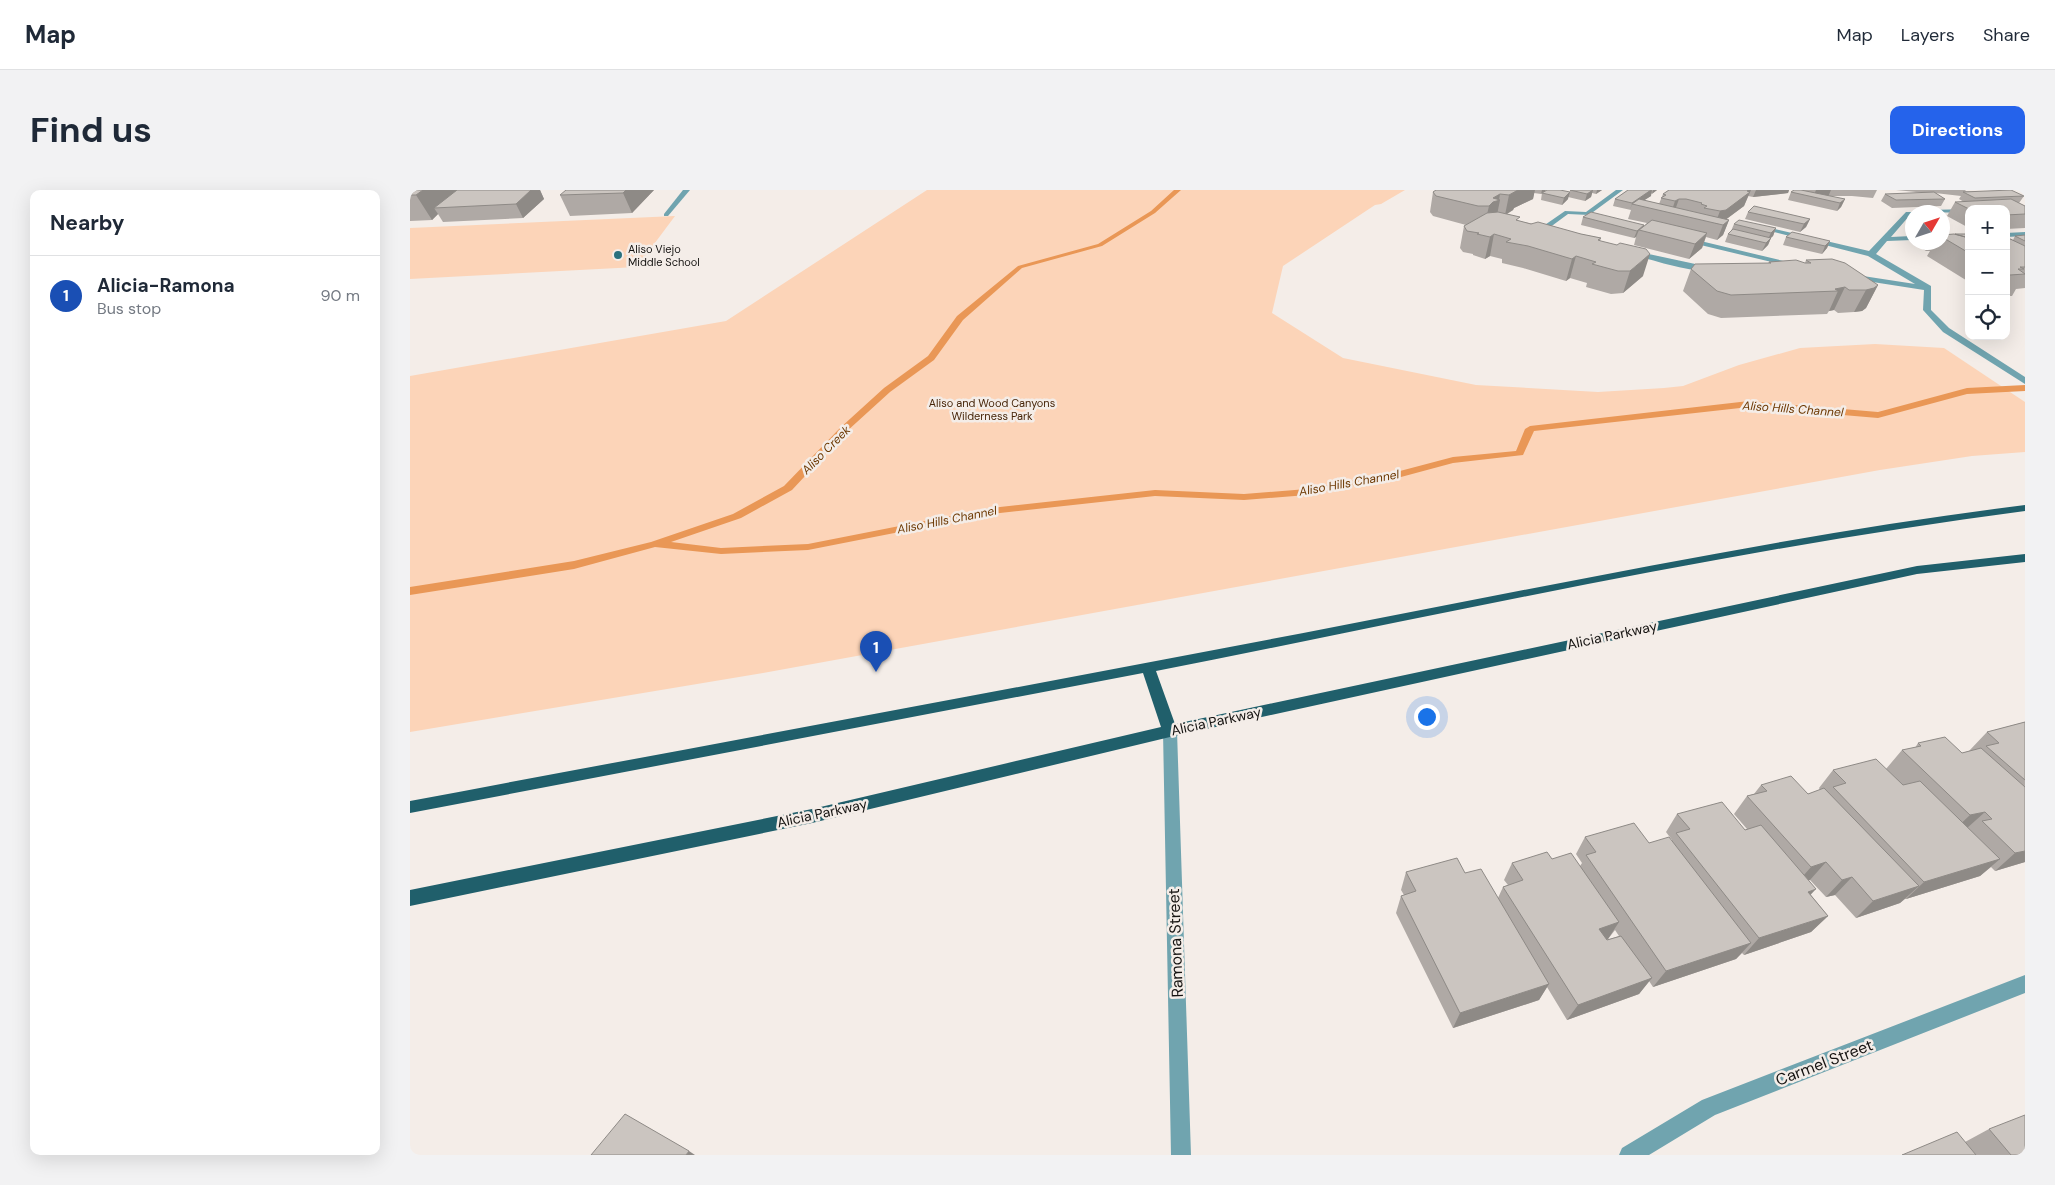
<!DOCTYPE html>
<html lang="en">
<head>
<meta charset="utf-8">
<style>
  body { margin:0; font-family:"DM Sans",sans-serif; background:#f2f2f3; color:#1f2937 }
  .controls { position:absolute; right:15px; top:15px; display:grid; overflow:hidden; border-radius:10px; box-shadow:0 5px 20px #0002 }
  .controls button { width:45px; height:45px; display:grid; place-items:center; padding:0; border:0; border-bottom:1px solid #e0e1e3; background:#fff; color:#1f2937; font:25px sans-serif }
  .compass { position:absolute; left:1495px; top:15px; width:45px; height:45px; border-radius:50%; background:#fff; box-shadow:0 5px 20px #0002; rotate:51deg }
  .you { position:absolute; left:1016px; top:526px; width:18px; height:18px; margin:-12px; border:4px solid #fff; border-radius:50%; background:#1a73e8; box-shadow:0 0 0 8px #1a73e833 }
  .badge { display:grid; place-items:center; width:32px; height:32px; border-radius:50%; background:#2563eb; color:#fff; font-size:16px; font-weight:700 }
  .pin { position:absolute; translate:-50% -41px; filter:drop-shadow(0 1px 2px #0008) }
  .pin::after { content:''; position:absolute; top:26px; width:18px; height:15px; background:inherit; clip-path:polygon(0 0,100% 0,50% 100%) }
  .list { margin:0; padding:0; list-style:none }
  h2 { display:flex; justify-content:space-between; align-items:center; height:65px; margin:0; padding:0 20px; font-size:21px }
  h2 small { font-size:16px; font-weight:400; color:#747a83 }
  .list li { display:grid; grid-template-columns:32px 1fr auto; gap:15px; align-items:center; box-sizing:border-box; height:80px; padding:0 20px; border-top:1px solid #e0e1e3 }
  .list b { display:block; font-size:19px; white-space:nowrap }
  .list p { margin:0; font-size:16px; white-space:nowrap; color:#747a83 }
  .list em { font-size:16px; font-style:normal; color:#747a83 }
  .icon { flex:none; width:28px; height:28px; fill:none; stroke:currentColor; stroke-width:2; stroke-linecap:round; stroke-linejoin:round }
  .map { position:relative; flex:none; width:1615px; height:965px; overflow:hidden; border-radius:10px }
  header { display:flex; align-items:center; gap:30px; box-sizing:border-box; height:70px; padding:0 25px; background:#fff; border-bottom:1px solid #e0e1e3 }
  header strong { font-size:24px }
  nav { display:flex; gap:28px; margin-inline-start:auto; font-size:18px }
  .intro { display:flex; align-items:center; justify-content:space-between; box-sizing:border-box; height:120px; padding:0 30px }
  h1 { margin:0; font-size:35px }
  .button { padding:12px 22px; border-radius:10px; background:#2563eb; color:#fff; font-size:18px; font-weight:700 }
  main { display:flex; gap:30px; padding:0 30px }
  aside { flex:1; background:#fff; border-radius:10px; box-shadow:0 5px 20px #0002 }
  .map>svg:first-child { display:block }
  .green { fill:#fcd4b8 }
  .lines { fill:none; stroke-linecap:round; stroke-linejoin:round }
  .stream { fill:#e99756; fill-rule:evenodd }
  .service { fill:#70a4af; fill-rule:evenodd }
  .minor { fill:#70a4af; fill-rule:evenodd }
  .primary { fill:#205f6b; fill-rule:evenodd }
  .wall { fill:#afa9a5; fill-rule:evenodd }
  .shaded-wall { fill:#8e8a86 }
  .building { fill:#cbc5c0; stroke:#8e8a86 }
  .poi-dot { fill:#2a717e; stroke:#f4ede8; stroke-width:2 }
  .labels { text-anchor:middle; stroke-width:5; stroke-linejoin:round; paint-order:stroke }
  .far-poi-label { font-size:11px; fill:#151311; stroke:#f4ede8; text-anchor:start }
  .far-park-label { font-size:11px; fill:#47260a; stroke:#f4ede8 }
  .far-water-label { font-size:12px; font-style:italic; fill:#6c3802; stroke:#f4ede8 }
  .street-label { font-size:14px; fill:#151311; stroke:#f4ede8 }
  .near-street-label { font-size:16px; fill:#151311; stroke:#f4ede8 }
</style>
</head>
<body>
<header>
<strong>Map</strong>
<nav><a>Map</a><a>Layers</a><a>Share</a></nav>
</header>
<div class="intro"><h1>Find us</h1><a class="button">Directions</a></div>
<main>
<aside>
<h2>Nearby<small></small></h2>
<ul class="list">
<li><span class="badge" style="background:#1a4fb4">1</span><div><b>Alicia-Ramona</b><p>Bus stop</p></div><em>90 m</em></li>
</ul>
</aside>
<div class="map">
<svg width="1615" height="965" viewBox="0 0 1615 965">
  <rect width="100%" height="100%" fill="#f4ede8"/>
  <!-- green -->
  <path class="green" d="M517,0h478l-24,14 -6,1 -92,61 -11,47 71,45 133,27 122,7 66,-4 19,-2 56,-21 61,-17 75,-4 69,4 81,54v50l-53,4 -92,14 -1117,203 -353,59v-356l316,-55z
    M265,26l-38,51 -227,12v-51z"/>
  <g class="lines">
    <!-- stream -->
    <path class="stream" d="M764,0h7l-26,23 -53,33 -80,22 -59,52 -29,40 -44,32 -44,40 -54,58 -51,28 -70,24 50,6 87,-4 183,-36 164,-18 89,4 63,-5 93,-18 53,-14 63,-6 9,-22 5,-3 219,-25 129,11 89,-24 58,-3v6l-58,3 -89,24 -129,-11 -215,24 -11,24 -70,8 -52,14 -94,18 -63,5 -89,-4 -164,18 -183,36 -87,4 -66,-7 -81,22 -164,26v-8l164,-26 77,-19 82,-28 51,-28 56,-58 44,-40 44,-32 29,-40 61,-50 80,-22 53,-33z"/>
    <!-- service -->
    <path class="service" d="M273,0h7l-22,26h-4v-2z"/>
    <!-- minor -->
    <path class="minor" d="M1206,0h7l-34,25 -21,-1 -19,14 8,1v4l-18,-4 26,-18 21,1z
      M1559,19v4l-43,-1 3,-2z
      M1496,22h9h-3v3h-2l-19,22 21,-1v4l-25,1 -11,13 55,32v24l18,18 76,49v7l-82,-52 -20,-22 1,-20 -77,-12 -1,-2 4,-2 65,10 -47,-28 -114,-29 4,-2 111,26z
      M1615,42v4l-19,1v-4z
      M1274,47l108,26 4,2 -4,2 -108,-26z
      M1220,60l84,18c-13,9 -67,-10 -84,-14z
      M760,535l5,2 2,4 14,424h-20l-8,-424 2,-4z
      M1615,785v18l-310,122 -66,40h-30l3,-7 80,-48z"/>
    <!-- primary -->
    <path class="primary" d="M1615,315v6c-292,38 -580,103 -869,160l19,53 742,-158 108,-12v8l-108,12 -747,163 -358,86 -402,83v-16l402,-81 349,-82 -18,-54 -733,140v-12c308,-58 617,-115 924,-174 230,-44 459,-93 691,-122z"/>
  </g>
  <!-- wall -->
  <path class="wall" d="M0,0h130l4,9 -21,19 -80,4 -5,-8 -6,6 -22,1z
    M244,0l-22,23 -62,3 -10,-21z
    M1026,0h110l-1,1 25,1v-2h32l-6,4 -4,-1 -1,4 -6,4 -17,-4v2l-6,6 -21,-5 1,-7 -1,1 -7,-1 -1,6 -19,9 -1,2 -6,4 12,7 62,13 20,4 -1,3 43,35 -20,17 -12,1 -25,-7 1,-4 -17,-5 -4,3 -43,-13 -21,-5v-4l-12,-3 -5,3 -12,-4v-1l-10,-2 -3,-4 4,-22 2,-1 -33,-9 -3,-4 3,-20z
    M1218,0h29l-6,4v2l-7,4 15,4 4,-10 6,-4h120l-1,3 -35,4 -5,-1 -4,10 -18,13 3,1 -6,15 -6,5 -11,-3 -4,11 -13,11 -55,-14 2,-8 -2,1 -53,-13 2,-8 61,9 3,-3 -19,-4 3,-9 -18,-4 2,-7z
    M1384,0h83l-4,8 -21,-2h-22l15,3 -4,8 -4,4 -49,-11 3,-8z
    M1486,0h70l-1,1 59,5 -5,7 6,3v22l-19,1v-20h-37v19l-22,-12 8,-14h9l-5,-3 2,-3 -26,-3 10,6 -4,7 -49,2 -11,-7 4,-7 41,-1z
    M1338,22l62,7 -4,8 -6,5 -55,-13z
    M1324,34l42,4 -3,8 -2,2 -3,7 -6,6 -37,-9 3,-8 3,-3z
    M1559,44v48l-42,-26 3,-5h-4l-12,-8 28,-1v-7z
    M1615,45v53l-9,1 -4,7h-6v-59l7,3 2,-4z
    M1376,47l44,4 -3,7 -5,6 -39,-9z
    M1396,70l72,25 -12,23 -4,3 -8,1 -16,1 -4,-3 -5,1 -2,3 -106,4 -13,-4 -25,-23 8,-22 77,-6 1,-1 36,1z
    M1615,532v140l-30,9 -4,-4 -11,9 -74,23h-1l-5,4 -44,15 -21,-23 -9,2 -16,-17h-2l3,15 17,21 -17,16 -67,23 -2,-2 -6,6 -83,28 -4,-6 -10,13 -72,26 -20,-33 -8,13 -86,28 -57,-115 5,-17 3,-1 -3,-5 5,-18 59,1 33,25 5,-11 5,-2 -4,-5 8,-17 40,-4 28,7 2,-3 -6,-9 9,-17 64,6 22,-2 1,-1 -6,-8 11,-18 68,16 2,-1 -13,-15 13,-18 7,-2 7,-9 47,9 12,-4 -1,-2 14,-18 53,-1 16,-19 13,-2 3,-5 44,10 7,-2 18,-19zM1205,740l4,6 -12,4 1,-1z
    M1579,939l36,26h-123l63,-13z"/>
  <!-- shaded-wall -->
  <path class="shaded-wall" d="M13,0h39l-28,18 4,6 -6,6 -16,-25z
    M121,0h9l4,9 -21,19 -7,-14z
    M216,0h28l-22,23 -9,-20z
    M1104,0h21l-2,9 -19,9 -1,2 -8,5 4,-20z
    M1132,0h4l-1,1 -4,3z
    M1183,0l-2,7 -6,4 2,-7z
    M1187,0h5l-6,4z
    M1241,0h1l-1,6 -14,9 -5,-1 -2,6 2,-7z
    M1243,0h4l-5,4z
    M1339,0h2l-7,16 -24,18h-5l5,-13z
    M1346,0h33l-1,3 -35,4z
    M1406,0h15l-3,7h-15z
    M1160,2l-2,7 -6,6 2,-7z
    M1090,4l-1,6h1l-4,20 -12,7 5,-21 4,-8z
    M1269,9l-5,14h-3l4,-12z
    M1435,9l-4,8 -4,4 3,-8z
    M1400,29l-4,8 -6,5 4,-8z
    M1319,30l-6,15 -6,5 6,-15z
    M1234,35l-5,5 -3,7 -2,1 3,-7z
    M1366,38l-3,8 -6,5 4,-8z
    M1297,43l-5,15 -13,11 6,-15z
    M1084,44l-4,22 -5,3 5,-22z
    M1361,48l-3,7 -6,6 4,-8z
    M1420,51l-3,7 -5,6 3,-8z
    M1240,64l-7,22 -20,17 7,-22z
    M1166,66l-6,22 -4,3 6,-22z
    M1468,95l-12,23 -4,3 -8,1 12,-22z
    M1435,97l-11,23 -5,1 9,-20 -3,-2z
    M1575,622l-19,17 -15,4 19,-18z
    M1615,661v11l-30,9 20,-18z
    M1590,669l-20,17 -74,23 18,-17z
    M1416,672l-16,18 -14,4 15,-17z
    M1442,687l-17,18 -9,2 16,-17z
    M1509,696l-19,17 -44,15 17,-17z
    M1406,699l-16,17 8,-14z
    M1418,726l-17,16 -67,23 15,-17z
    M1209,732l-11,17 -20,7 11,-17z
    M1341,753l-15,16 -83,28 13,-16z
    M1242,788l-13,16 -72,26 11,-15z
    M1139,794l-10,16 -86,28 7,-15z
    M279,961l6,4h-9z"/>
  <!-- building -->
  <path class="building" d="M0,0h13l-7,5h-6z
    M47,0h74l-15,14 -82,4z
    M156,0h60l-3,3 -63,2z
    M1026,0h82l-9,5 -9,-1 -7,4 7,2 -7,2 -4,4h-11l-42,-10 -3,-4z
    M1137,0h13l10,2 -6,6 -22,-5z
    M1160,0h23l-6,4z
    M1218,0h23l-19,13 -17,-4z
    M1259,0h80l-2,1 3,1 -24,18 -6,1 -16,-3 3,-2 -6,-2 1,-1 -16,-4h-7l-4,2 -14,-3 5,-3 -3,-1z
    M1384,0h7l44,9 -5,4 -49,-11z
    M1601,0l13,6 -49,2 -12,-6z
    M1524,2l11,7 -49,1 -11,-6z
    M1229,9l90,21 -6,5 -91,-21z
    M1601,9l14,7v8l-19,1v-6h-37l-14,-7z
    M1344,16l56,13 -6,5 -56,-12z
    M1088,22l22,5 -4,3 15,4 7,-2 43,12 20,4 -3,2 3,1 16,4 3,-2 26,6 4,5 -20,17h-12l-26,-7 4,-2 -20,-6 -4,3 -44,-13 -22,-4 5,-3 -17,-5 -4,3 -13,-3 2,-1 -12,-2 -3,-5 23,-13z
    M1181,22l53,13 -7,6 -54,-14z
    M1242,30l55,13 -12,11 -56,-14z
    M1329,30l37,8 -5,5 -37,-9z
    M1323,39l38,9 -5,5 -38,-9z
    M1382,42l38,9 -5,5 -39,-9z
    M1544,44l15,4v15l-27,-16v-2z
    M1545,44h14v4z
    M1615,45v6l-10,-5z
    M1596,47l19,9v21h-5l4,2h-6l7,5 -15,1 -4,-2z
    M1422,69l13,4 33,22 -4,3 -8,2h-17l-4,-3 -10,2 3,2 -107,4 -14,-4 -26,-22 4,-5 76,-1 -2,-1 27,-2 9,3h6l-5,-3z
    M1615,532v58l-39,-34 13,-3 -12,-11z
    M1535,547l17,16 19,-5 44,39v64l-10,2 -33,-32 10,-2 -7,-7 -15,3 -68,-65 19,-4 -3,-3z
    M1466,569l27,26 17,-4 80,78 -76,23 -91,-95 13,-4 -13,-13z
    M1381,586l17,18 16,-6 95,98 -46,15 -21,-24 -10,3 -16,-18 -15,5 -64,-71 20,-5 -6,-6z
    M1312,612l23,28 16,-5 55,64 -8,3 20,24 -69,22 -83,-105 14,-4 -13,-15z
    M1224,633l15,20 20,-6 82,106 -85,28 -80,-116 10,-3 -11,-15z
    M1137,662l5,7 19,-6 48,69 -20,7 8,11 14,-4 31,42 -74,27 -75,-118 20,-7 -11,-17z
    M1047,668l8,15 16,-4 68,115 -89,29 -59,-117 15,-5 -10,-19z
    M215,924l64,37 -3,4h-95z
    M1615,925v40h-14l-22,-26z
    M1547,942l19,23h-74z"/>
  <!-- markers -->
  <circle class="poi-dot" cx="208" cy="65" r="5"/>
  <g class="labels">
    <!-- far-poi labels -->
    <g class="far-poi-label">
      <text x="218" y="63">Aliso Viejo<tspan x="218" dy="13">Middle School</tspan></text>
    </g>
    <!-- far-park labels -->
    <g class="far-park-label">
      <text x="582" y="217">Aliso and Wood Canyons<tspan x="582" dy="13">Wilderness Park</tspan></text>
    </g>
    <!-- far-water labels -->
    <g class="far-water-label">
      <text transform="translate(1383 219) rotate(4)" y="4">Aliso Hills Channel</text>
      <text transform="translate(416 260) rotate(-45)" y="4">Aliso Creek</text>
      <text transform="translate(939 293) rotate(-10)" y="4">Aliso Hills Channel</text>
      <text transform="translate(537 330) rotate(-11)" y="4">Aliso Hills Channel</text>
    </g>
    <!-- street labels -->
    <g class="street-label">
      <text transform="translate(1202 445) rotate(-12)" y="5">Alicia Parkway</text>
      <text transform="translate(806 531) rotate(-12)" y="5">Alicia Parkway</text>
      <text transform="translate(412 623) rotate(-12)" y="5">Alicia Parkway</text>
    </g>
    <!-- near-street labels -->
    <g class="near-street-label">
      <text transform="translate(765 753) rotate(-92)" y="6">Ramona Street</text>
      <text transform="translate(1414 872) rotate(-21)" y="6">Carmel Street</text>
    </g>
  </g>
</svg>
<div class="controls">
<button>+</button>
<button>−</button>
<button><svg class="icon" aria-label="locate" viewBox="0 0 24 24"><circle cx="12" cy="12" r="6"/><path d="M12 2v4M12 18v4M2 12h4M18 12h4"/></svg></button>
</div>
<svg class="compass" viewBox="-18 -18 36 36"><path d="M0-13l5 13h-10z" fill="#e53935"/><path d="M0 13l5-13h-10z" fill="#747a83"/></svg>
<div class="you"></div>
<div class="pin badge" style="left:466px;top:482px;background:#1a4fb4">1</div>
</div>
</main>
</body>
</html>
